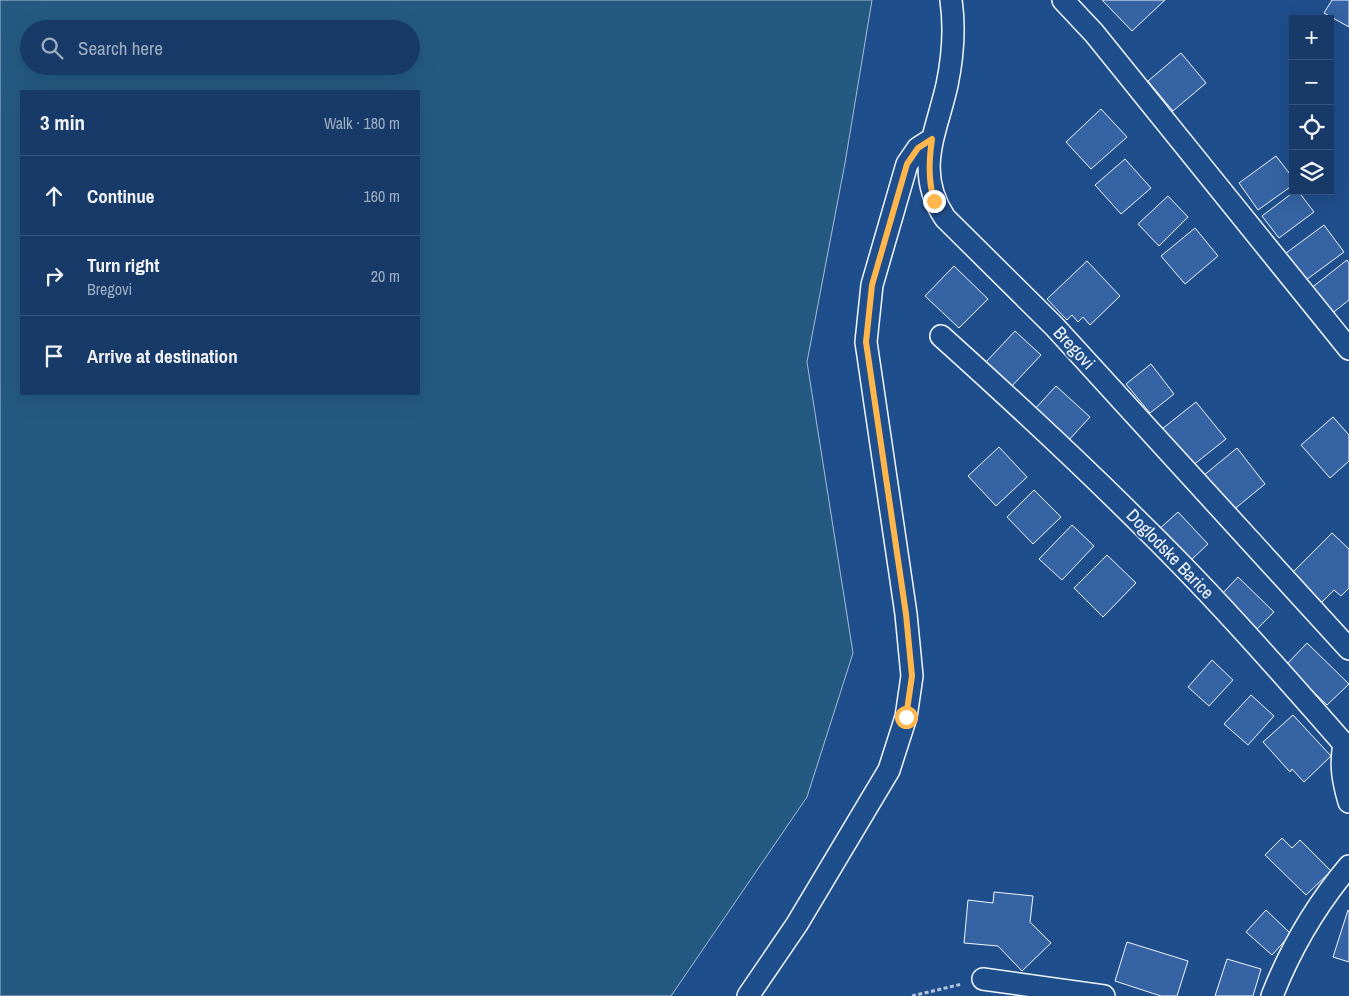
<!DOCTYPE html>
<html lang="en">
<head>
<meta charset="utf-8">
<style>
  body { margin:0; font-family:"Archivo Narrow",sans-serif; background:#20416f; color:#f1f3f6 }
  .controls { position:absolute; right:15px; top:15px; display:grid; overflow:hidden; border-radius:0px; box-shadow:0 5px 20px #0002 }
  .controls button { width:45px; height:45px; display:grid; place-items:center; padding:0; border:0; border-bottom:1px solid #36547d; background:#173a69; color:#f1f3f6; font:25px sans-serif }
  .stop { position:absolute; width:15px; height:15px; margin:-11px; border:4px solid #ffb74d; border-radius:50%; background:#fff }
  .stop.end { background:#ffb74d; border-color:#fff; box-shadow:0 1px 5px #0008 }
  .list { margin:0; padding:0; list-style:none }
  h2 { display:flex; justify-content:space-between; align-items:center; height:65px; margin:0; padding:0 20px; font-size:21px }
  h2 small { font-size:16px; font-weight:400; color:#9eadc0 }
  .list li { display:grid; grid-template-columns:32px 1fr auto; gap:15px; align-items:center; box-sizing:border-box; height:80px; padding:0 20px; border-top:1px solid #36547d }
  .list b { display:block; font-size:19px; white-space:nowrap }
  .list p { margin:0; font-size:16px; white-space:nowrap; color:#9eadc0 }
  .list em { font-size:16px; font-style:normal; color:#9eadc0 }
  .icon { flex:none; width:28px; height:28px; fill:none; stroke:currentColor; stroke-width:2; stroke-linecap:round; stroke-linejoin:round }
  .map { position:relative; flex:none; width:1349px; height:996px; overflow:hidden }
  .search { position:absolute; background:#173a69; box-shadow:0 5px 20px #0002; left:20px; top:20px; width:400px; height:55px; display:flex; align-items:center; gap:12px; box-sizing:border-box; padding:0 18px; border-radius:28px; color:#9eadc0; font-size:19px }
  .panel { position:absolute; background:#173a69; box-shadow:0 5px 20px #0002; left:20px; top:90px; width:400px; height:305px; border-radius:0px }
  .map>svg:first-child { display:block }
  .green { fill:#245a82; stroke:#a8bbd7; fill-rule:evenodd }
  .building { fill:#3563a3; stroke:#f2f6ff }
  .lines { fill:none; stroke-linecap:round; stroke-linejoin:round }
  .street-casing { stroke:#f2f6ff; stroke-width:24 }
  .path { stroke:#b3c4dc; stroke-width:3; stroke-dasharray:4 2.5; stroke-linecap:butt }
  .street { stroke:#1f4e8c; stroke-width:21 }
  .route { stroke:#ffb74d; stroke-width:6 }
  .labels { text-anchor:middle; stroke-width:4; stroke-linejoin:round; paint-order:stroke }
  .street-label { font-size:18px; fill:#f2f6ff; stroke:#1f4e8c }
</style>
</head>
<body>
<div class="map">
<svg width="1349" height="996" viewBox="0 0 1349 996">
  <rect width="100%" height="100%" fill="#1f4e8c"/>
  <!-- green -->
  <path class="green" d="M0,0h872l-27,163 -38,199 46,291 -46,144 -136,199h-671zM29,29h382v37h-382zM21,91h398v303h-398z"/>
  <!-- building -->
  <path class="building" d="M1102,0h63l-33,31z
    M1332,0h17v27l-25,-14z
    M1181,53l25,30 -33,28 -25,-30z
    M1101,109l26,28 -36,32 -25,-27z
    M1276,156l17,22v7l-35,25 -19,-27z
    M1125,159l26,29 -30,26 -26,-29z
    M1295,191h3l16,21 -35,26 -17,-22z
    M1168,196l20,21 -29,29 -21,-22z
    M1324,225l20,27 -38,28 -20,-27z
    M1195,228l23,28 -33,28 -24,-28z
    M1347,260l2,3v37l-19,15 -20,-26z
    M1087,261l33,35 -30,29 -7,-8 -5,5 -6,-7 -5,5 -20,-21z
    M954,266l34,33 -29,29 -34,-32z
    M1015,331l26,24 -30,32 -26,-24z
    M1151,364l23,30 -24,19 -24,-29z
    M1056,386l34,31 -22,24 -34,-31z
    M1196,402l30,37 -34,27 -30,-37z
    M1333,417l16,18v26l-19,17 -29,-33z
    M999,447l28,30 -31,29 -28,-30z
    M1237,448l28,36 -33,27 -29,-35z
    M1034,490l27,27 -28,27 -26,-27z
    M1178,512l30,32 -19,18 -32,-31z
    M1072,525l22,21 -32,34 -23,-21z
    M1332,533l17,16v39l-8,8 -7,-6 -14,14 -30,-29z
    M1107,555l29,28 -33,34 -29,-29z
    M1238,577l36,35 -18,18 -36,-34z
    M1307,643l42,41 -22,21 -41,-40z
    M1212,660l21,20 -24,26 -21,-19z
    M1251,695l23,21 -26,29 -24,-21z
    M1293,715l38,41 -27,26 -12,-13 -2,3 -27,-30z
    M1282,838l10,10 8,-8 31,31 -25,24 -41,-40z
    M994,892l39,4 -3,26 21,21 -29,28 -24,-25 -34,-3 4,-43 25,3z
    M1266,910l25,24 -19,21 -26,-23z
    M1348,910l1,1v51l-16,-5z
    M1127,942l61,19 -11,35h-16l-46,-15z
    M1227,959l34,10 -8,27h-38z"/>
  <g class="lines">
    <defs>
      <path id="street" d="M951,0c4,28 2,56 -4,85 -11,49 -33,86 -2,133l109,108 295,323
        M1063,0l31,33 255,316
        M941,336c70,63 139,127 206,194 69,68 133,141 197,214
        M1344,744c-4,21 -1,37 5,58
        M983,979l121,17
        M748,996l49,-72 92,-154 17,-53 6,-41 -6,-62 -40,-272 6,-57 35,-121 11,-16 14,-9
        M1272,996c18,-46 45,-92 77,-130"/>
    </defs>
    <!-- street casing -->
    <use href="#street" class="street-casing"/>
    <!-- path -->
    <path class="path" d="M912,996l50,-12"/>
    <!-- street -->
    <use href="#street" class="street"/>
  </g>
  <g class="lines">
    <!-- route -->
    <path class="route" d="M906,717l6,-41 -6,-62 -40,-272 6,-57 35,-121 11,-16 14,-9c-3,21 -4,40 2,62"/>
  </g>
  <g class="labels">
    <!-- street labels -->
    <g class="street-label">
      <text transform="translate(1074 348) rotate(47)" y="6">Bregovi</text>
      <text transform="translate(1170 554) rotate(46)" y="6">Doglodske Barice</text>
    </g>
  </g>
</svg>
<div class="controls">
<button>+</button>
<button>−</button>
<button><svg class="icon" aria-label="locate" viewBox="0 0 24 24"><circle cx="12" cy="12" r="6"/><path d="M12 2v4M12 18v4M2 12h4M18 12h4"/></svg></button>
<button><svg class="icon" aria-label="layers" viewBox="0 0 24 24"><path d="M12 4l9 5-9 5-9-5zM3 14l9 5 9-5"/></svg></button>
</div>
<div class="stop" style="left:906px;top:717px"></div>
<div class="stop end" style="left:934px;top:201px"></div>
<div class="search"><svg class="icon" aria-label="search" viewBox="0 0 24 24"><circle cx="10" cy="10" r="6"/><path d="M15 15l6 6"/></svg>Search here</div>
<section class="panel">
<h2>3 min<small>Walk · 180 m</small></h2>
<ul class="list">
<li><svg class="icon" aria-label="ahead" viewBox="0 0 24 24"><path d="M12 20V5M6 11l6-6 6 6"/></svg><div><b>Continue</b></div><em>160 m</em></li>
<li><svg class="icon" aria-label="right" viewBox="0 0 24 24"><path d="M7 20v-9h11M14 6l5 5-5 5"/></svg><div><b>Turn right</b><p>Bregovi</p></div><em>20 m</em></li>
<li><svg class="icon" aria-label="arrive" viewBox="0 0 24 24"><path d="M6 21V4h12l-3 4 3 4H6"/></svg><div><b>Arrive at destination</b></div></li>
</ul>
</section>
</div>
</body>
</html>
